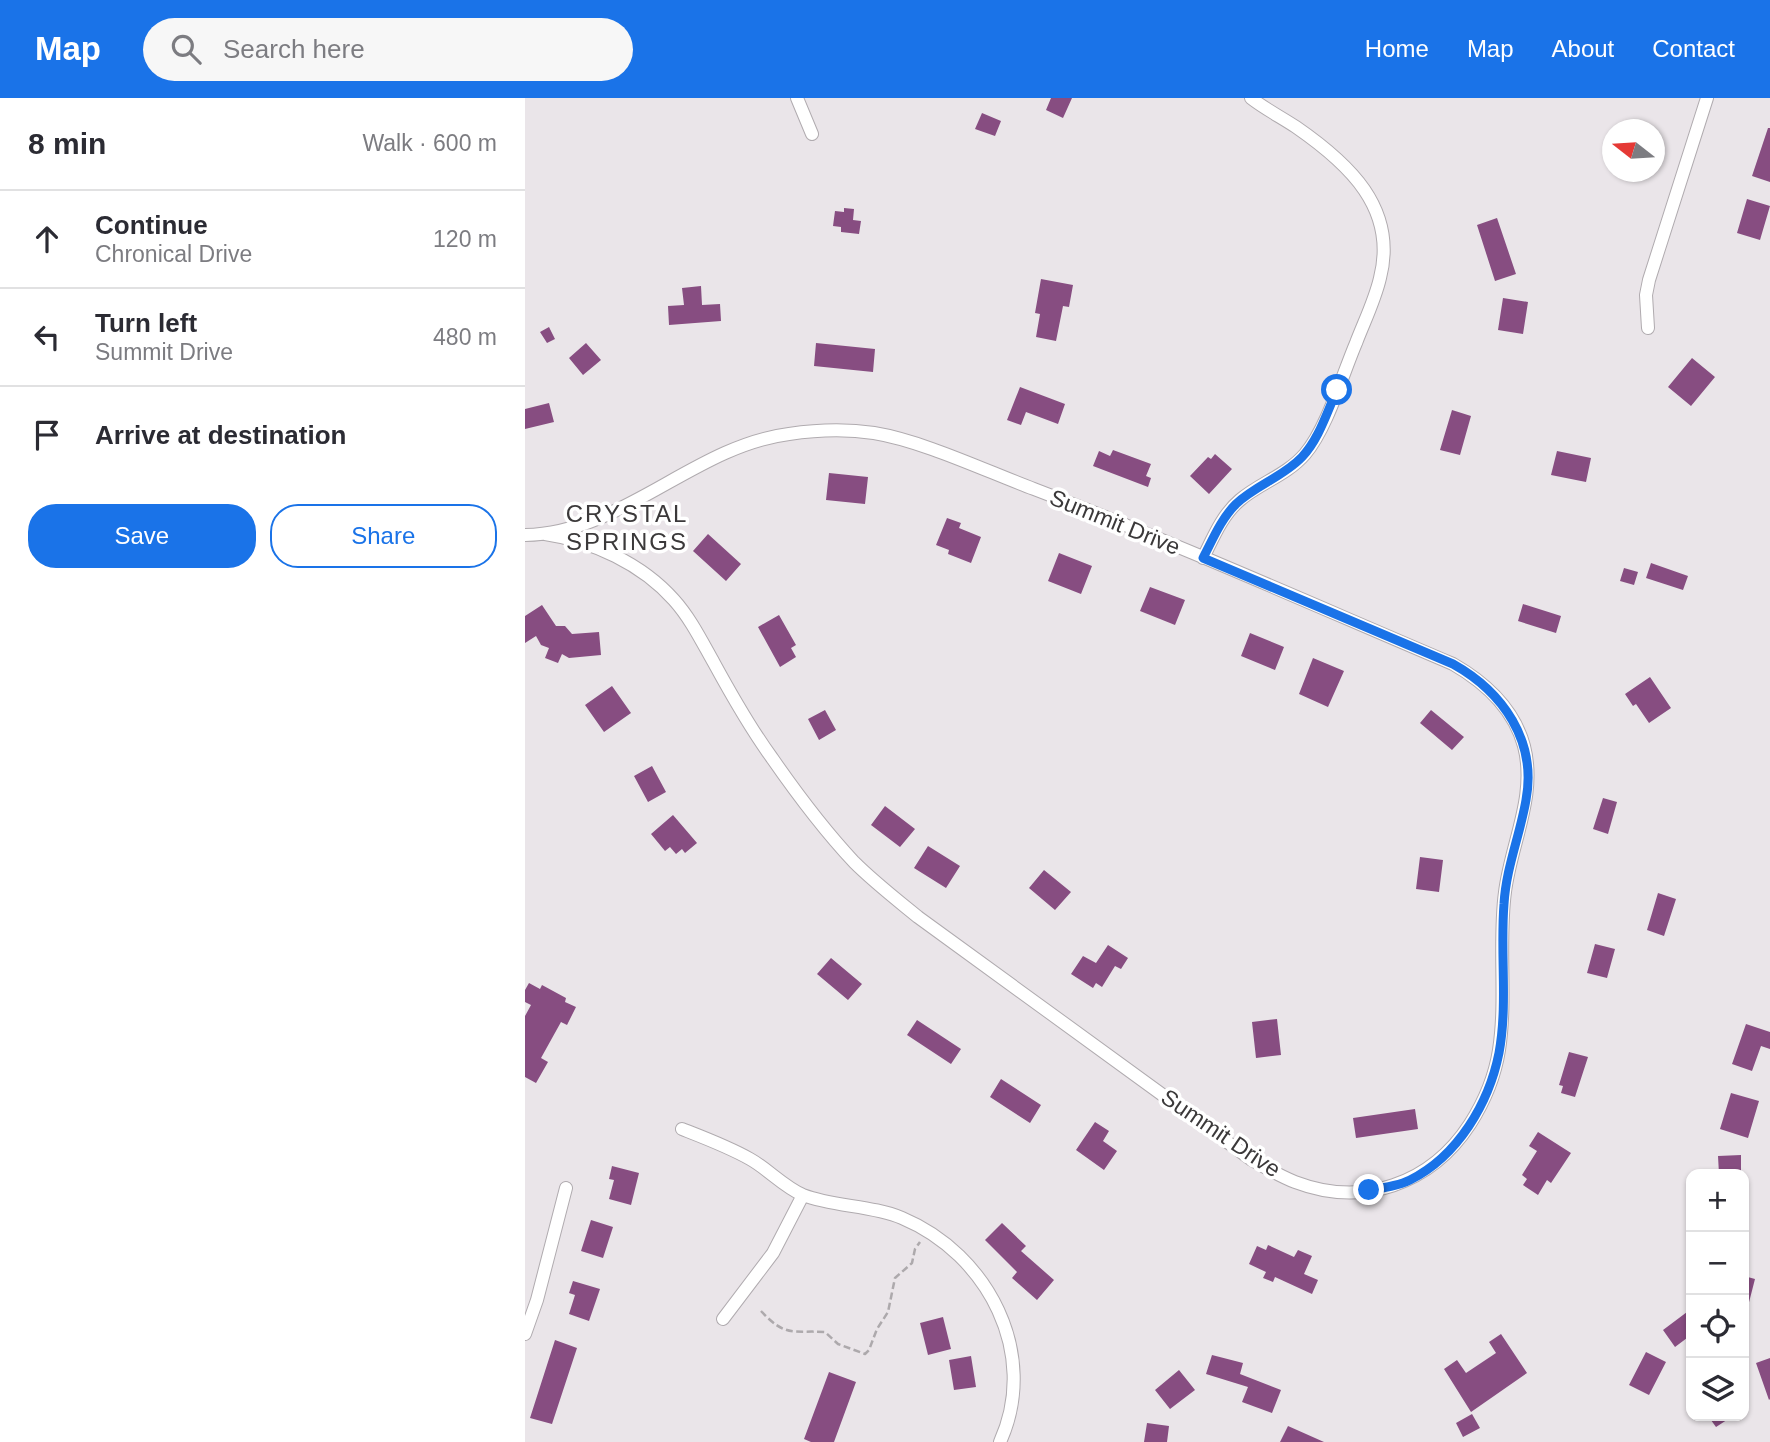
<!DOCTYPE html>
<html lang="en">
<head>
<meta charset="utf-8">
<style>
  body { margin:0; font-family:Arial,sans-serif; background:#f7f7f7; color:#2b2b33 }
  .controls { position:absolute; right:21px; bottom:21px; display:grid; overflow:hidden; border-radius:14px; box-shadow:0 2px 5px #0004 }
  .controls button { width:63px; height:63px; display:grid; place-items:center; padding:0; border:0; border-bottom:2px solid #e1e1e2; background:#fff; color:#2b2b33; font:35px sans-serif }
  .compass { position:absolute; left:1077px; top:21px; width:63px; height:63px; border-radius:50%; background:#fff; box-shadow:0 2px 5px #0004; rotate:287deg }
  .stop { position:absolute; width:21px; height:21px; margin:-16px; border:5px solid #1a73e8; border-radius:50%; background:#fff }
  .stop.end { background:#1a73e8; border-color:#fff; box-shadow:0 2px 7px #0008 }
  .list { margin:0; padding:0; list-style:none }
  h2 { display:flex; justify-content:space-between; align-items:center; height:91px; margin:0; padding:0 28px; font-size:30px }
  h2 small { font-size:23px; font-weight:400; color:#7c7c81 }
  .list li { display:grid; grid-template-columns:46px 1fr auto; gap:21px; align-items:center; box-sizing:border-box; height:98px; padding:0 28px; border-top:2px solid #e1e1e2 }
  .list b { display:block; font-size:26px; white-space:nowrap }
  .list p { margin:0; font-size:23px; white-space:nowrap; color:#7c7c81 }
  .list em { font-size:23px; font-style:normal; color:#7c7c81 }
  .actions { display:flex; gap:14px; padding:21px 28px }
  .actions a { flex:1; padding:16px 0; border:2px solid #1a73e8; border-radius:28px; text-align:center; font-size:24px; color:#1a73e8 }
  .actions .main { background:#1a73e8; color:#fff }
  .icon { flex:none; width:38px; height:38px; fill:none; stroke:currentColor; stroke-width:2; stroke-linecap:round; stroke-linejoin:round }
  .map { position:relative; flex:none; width:1245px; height:1344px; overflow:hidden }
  header { display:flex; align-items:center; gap:42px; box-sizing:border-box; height:98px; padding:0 35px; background:#1a73e8; color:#fff }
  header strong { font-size:33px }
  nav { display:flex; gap:38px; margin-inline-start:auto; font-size:24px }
  .search { width:490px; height:63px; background:#f7f7f7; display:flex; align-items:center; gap:18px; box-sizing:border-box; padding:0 24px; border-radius:38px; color:#7c7c81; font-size:26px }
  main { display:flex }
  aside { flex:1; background:#fff }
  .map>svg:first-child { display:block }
  .building { fill:#874d81 }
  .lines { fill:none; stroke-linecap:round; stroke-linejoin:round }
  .minor-casing { stroke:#b0abaf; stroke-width:14 }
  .path { stroke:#ada9ac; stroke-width:2.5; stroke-dasharray:7 3.5; stroke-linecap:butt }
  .minor { stroke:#fff; stroke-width:12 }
  .route { stroke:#1a73e8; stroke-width:9 }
  .labels { text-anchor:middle; stroke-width:7; stroke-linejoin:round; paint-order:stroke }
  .street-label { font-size:23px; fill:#3b393a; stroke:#fff }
  .neighbourhood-label { font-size:24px; letter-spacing:2px; fill:#3b393a; stroke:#fff }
</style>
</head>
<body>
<header>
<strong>Map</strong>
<div class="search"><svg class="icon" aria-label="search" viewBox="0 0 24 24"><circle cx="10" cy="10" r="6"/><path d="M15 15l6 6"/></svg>Search here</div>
<nav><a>Home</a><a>Map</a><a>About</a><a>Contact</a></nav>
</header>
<main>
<aside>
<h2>8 min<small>Walk · 600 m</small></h2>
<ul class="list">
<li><svg class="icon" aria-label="ahead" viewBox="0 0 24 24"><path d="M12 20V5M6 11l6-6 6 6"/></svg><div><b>Continue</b><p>Chronical Drive</p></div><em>120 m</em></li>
<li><svg class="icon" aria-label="left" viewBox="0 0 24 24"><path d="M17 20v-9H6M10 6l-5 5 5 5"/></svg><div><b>Turn left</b><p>Summit Drive</p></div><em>480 m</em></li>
<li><svg class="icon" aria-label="arrive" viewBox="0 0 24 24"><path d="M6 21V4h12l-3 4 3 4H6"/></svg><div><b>Arrive at destination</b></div></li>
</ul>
<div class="actions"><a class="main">Save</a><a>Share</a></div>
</aside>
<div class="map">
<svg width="1245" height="1344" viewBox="0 0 1245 1344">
  <rect width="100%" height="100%" fill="#eae5e9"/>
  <!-- building -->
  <path class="building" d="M526,0h21l-9,20 -17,-8z
    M457,15l19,8 -6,15 -20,-7z
    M1243,30h2v54l-18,-6z
    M1222,101l23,7 -10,34 -23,-7z
    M319,110l10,1 -1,11 8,1 -2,13 -18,-2v-5l-8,-1 2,-15 9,1z
    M972,120l19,56 -21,7 -18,-56z
    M516,181l32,6 -4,22 -6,-1 -7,35 -20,-4 4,-23 -5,-1z
    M176,188l1,19 18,-1 1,17 -52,4 -1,-19 16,-1 -2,-17z
    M978,200l25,4 -5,32 -25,-4z
    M24,229l6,12 -8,4 -7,-11z
    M61,245l15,17 -18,15 -14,-17z
    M291,245l59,6 -2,23 -59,-6z
    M1167,260l23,19 -24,29 -23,-19z
    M495,289l45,17 -7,20 -32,-12 -5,13 -14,-5z
    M24,305l5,19 -29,7v-20z
    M927,312l19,6 -11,39 -20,-5z
    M588,352l38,14 -5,12 5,2 -3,9 -55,-21 6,-15 11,5z
    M1032,353l34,7 -5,24 -35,-7z
    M690,356l17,15 -23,25 -19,-18 18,-19 3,2z
    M304,375l39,4 -3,27 -39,-4z
    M422,420l14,5 -2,5 22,9 -10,26 -23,-9 1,-4 -13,-5z
    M183,436l33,30 -15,17 -33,-30z
    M534,455l33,13 -11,28 -33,-13z
    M1126,465l37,13 -5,14 -37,-12z
    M1099,470l14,4 -4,13 -14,-4z
    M625,489l35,13 -10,25 -35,-14z
    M998,506l38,12 -5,17 -38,-12z
    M17,507l14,21h9l7,8 27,-2 2,23 -32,3 -7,-4 -4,9 -13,-5 4,-10 -8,-3 -5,-9 -11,7v-27z
    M254,517l17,30 -5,3 5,9 -16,10 -22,-40z
    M725,535l34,14 -9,23 -34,-14z
    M788,560l31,13 -16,36 -29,-13z
    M1125,579l21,31 -22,15 -13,-19 -3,2 -8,-12z
    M87,588l19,27 -27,19 -19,-27z
    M300,612l11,20 -17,10 -11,-21z
    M906,612l33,27 -12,13 -32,-27z
    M127,668l14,26 -18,10 -14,-26z
    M1078,700l14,4 -9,32 -15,-5z
    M360,708l30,23 -15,18 -29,-22z
    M148,717l24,28 -12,10 -3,-4 -6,5 -6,-7 -5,4 -14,-17z
    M403,748l32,20 -14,22 -32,-20z
    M895,759l23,3 -4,32 -23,-3z
    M519,772l27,22 -16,18 -26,-22z
    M1133,795l18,6 -12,37 -17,-6z
    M1070,846l20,5 -8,29 -20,-5z
    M583,847l20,13 -7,11 -6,-3 -13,21 -6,-4 -3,5 -22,-14 12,-18 13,7z
    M306,860l31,26 -14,16 -31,-26z
    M4,885l11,6 2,-4 24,13 -1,4 11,5 -9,18 -6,-3 -20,36 7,4 -12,21 -11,-6v-61l6,-11 -6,-3v-12z
    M752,921l4,36 -25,3 -4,-36z
    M392,922l44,29 -10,15 -44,-29z
    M1221,926l24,8v17l-9,-3 -9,25 -20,-7z
    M1044,954l19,5 -13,40 -14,-4 2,-7 -4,-1z
    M476,981l40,26 -11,18 -40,-26z
    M1206,995l28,8 -11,37 -28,-9z
    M890,1011l3,20 -62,9 -3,-20z
    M570,1024l14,9 -6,10 14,10 -13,19 -28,-20z
    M1013,1034l33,21 -20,30 -4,-3 -9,15 -15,-10 4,-6 -5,-4 15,-24 -8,-5z
    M1216,1057v19h-22l-1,-18z
    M87,1068l27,7 -8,32 -22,-6 5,-19 -5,-1z
    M66,1122l22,7 -10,31 -22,-7z
    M477,1125l24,23 -5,5 33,29 -17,20 -25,-22 5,-6 -32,-32z
    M743,1147l26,12 4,-7 14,6 -8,18 14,6 -6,14 -37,-17 -2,5 -10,-4 3,-6 -17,-8 8,-18 9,4z
    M1219,1178l11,3 -8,31h-3z
    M48,1183l27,8 -11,32 -20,-7 6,-19 -6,-2z
    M1166,1211v26l-16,12 -12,-17z
    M418,1219l8,32 -23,6 -8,-32z
    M976,1236l26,39 -56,39 -27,-43 13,-9 9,13 30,-20 -7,-11z
    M30,1242l22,8 -25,76 -22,-6z
    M1121,1254l20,10 -17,33 -20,-10z
    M687,1257l31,8 -3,11 41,16 -9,23 -30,-11 6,-15 -42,-13z
    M446,1258l5,31 -22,3 -5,-30z
    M1245,1260v41l-1,1 -13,-37z
    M654,1272l16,20 -25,19 -15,-19z
    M304,1274l27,10 -22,60h-23l-7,-3z
    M947,1316l8,14 -17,9 -7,-14z
    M1183,1318h25l-17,11z
    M622,1325l22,3 -2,16h-23z
    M763,1328l36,16h-44z"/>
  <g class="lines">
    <defs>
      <path id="minor" d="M272,0l15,36
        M1123,230l-2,-33 3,-15 58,-182
        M0,437c98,-2 169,-89 264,-101 27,-4 58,-5 85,-1 49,8 112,38 160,56 141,54 280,116 419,175 33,19 61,45 71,82 13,50 -13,97 -19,146 -7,52 2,106 -6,158 -4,26 -15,52 -29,74 -39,60 -107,84 -175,58 -15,-6 -29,-14 -43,-22l-334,-243c-22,-18 -44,-35 -64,-55 -30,-32 -57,-68 -82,-104 -22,-30 -40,-62 -58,-95 -12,-21 -23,-44 -40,-63 -32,-36 -81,-59 -129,-66
        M678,460c10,-20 19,-43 37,-58 20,-17 47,-25 65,-46 22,-26 37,-78 51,-111 8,-21 19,-43 24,-65 18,-70 -32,-115 -84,-151 -15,-10 -31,-18 -45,-29
        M157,1031c23,9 47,18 68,30 18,10 34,28 53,36 31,12 68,10 99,23 86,36 138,136 98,224
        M198,1221l50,-66 30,-58
        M0,1236l12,-34 29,-112"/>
    </defs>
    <!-- minor casing -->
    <use href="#minor" class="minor-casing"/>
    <!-- path -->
    <path class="path" d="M236,1213c25,27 32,19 64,21l13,12 27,10 4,-4 8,-21 11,-17 7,-34 17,-15 3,-14 5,-7"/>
    <!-- minor -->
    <use href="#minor" class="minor"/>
  </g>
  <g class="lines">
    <!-- route -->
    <path class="route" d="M812,292c-10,22 -18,49 -35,67 -19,20 -46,28 -66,47 -15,15 -23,35 -33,54l250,106c50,28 84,77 73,136 -6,35 -20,68 -22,104 -4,49 4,100 -5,149 -10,50 -41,103 -89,127 -12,6 -27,8 -41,10"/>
  </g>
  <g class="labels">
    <!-- street labels -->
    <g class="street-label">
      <text transform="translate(590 424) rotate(22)" y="8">Summit Drive</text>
      <text transform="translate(696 1035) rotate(34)" y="8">Summit Drive</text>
    </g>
    <!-- neighbourhood labels -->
    <g class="neighbourhood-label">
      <text x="102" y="424">CRYSTAL<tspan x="102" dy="28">SPRINGS</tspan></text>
    </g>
  </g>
</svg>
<div class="controls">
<button>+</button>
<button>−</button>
<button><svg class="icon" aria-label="locate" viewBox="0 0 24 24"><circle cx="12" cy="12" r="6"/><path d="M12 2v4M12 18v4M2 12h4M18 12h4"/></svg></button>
<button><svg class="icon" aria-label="layers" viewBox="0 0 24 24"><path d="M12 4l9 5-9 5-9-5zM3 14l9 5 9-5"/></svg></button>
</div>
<svg class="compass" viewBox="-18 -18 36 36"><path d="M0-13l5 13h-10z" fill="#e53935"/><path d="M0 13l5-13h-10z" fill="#7c7c81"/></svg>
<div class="stop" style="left:812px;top:292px"></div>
<div class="stop end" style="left:844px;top:1092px"></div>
</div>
</main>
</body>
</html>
